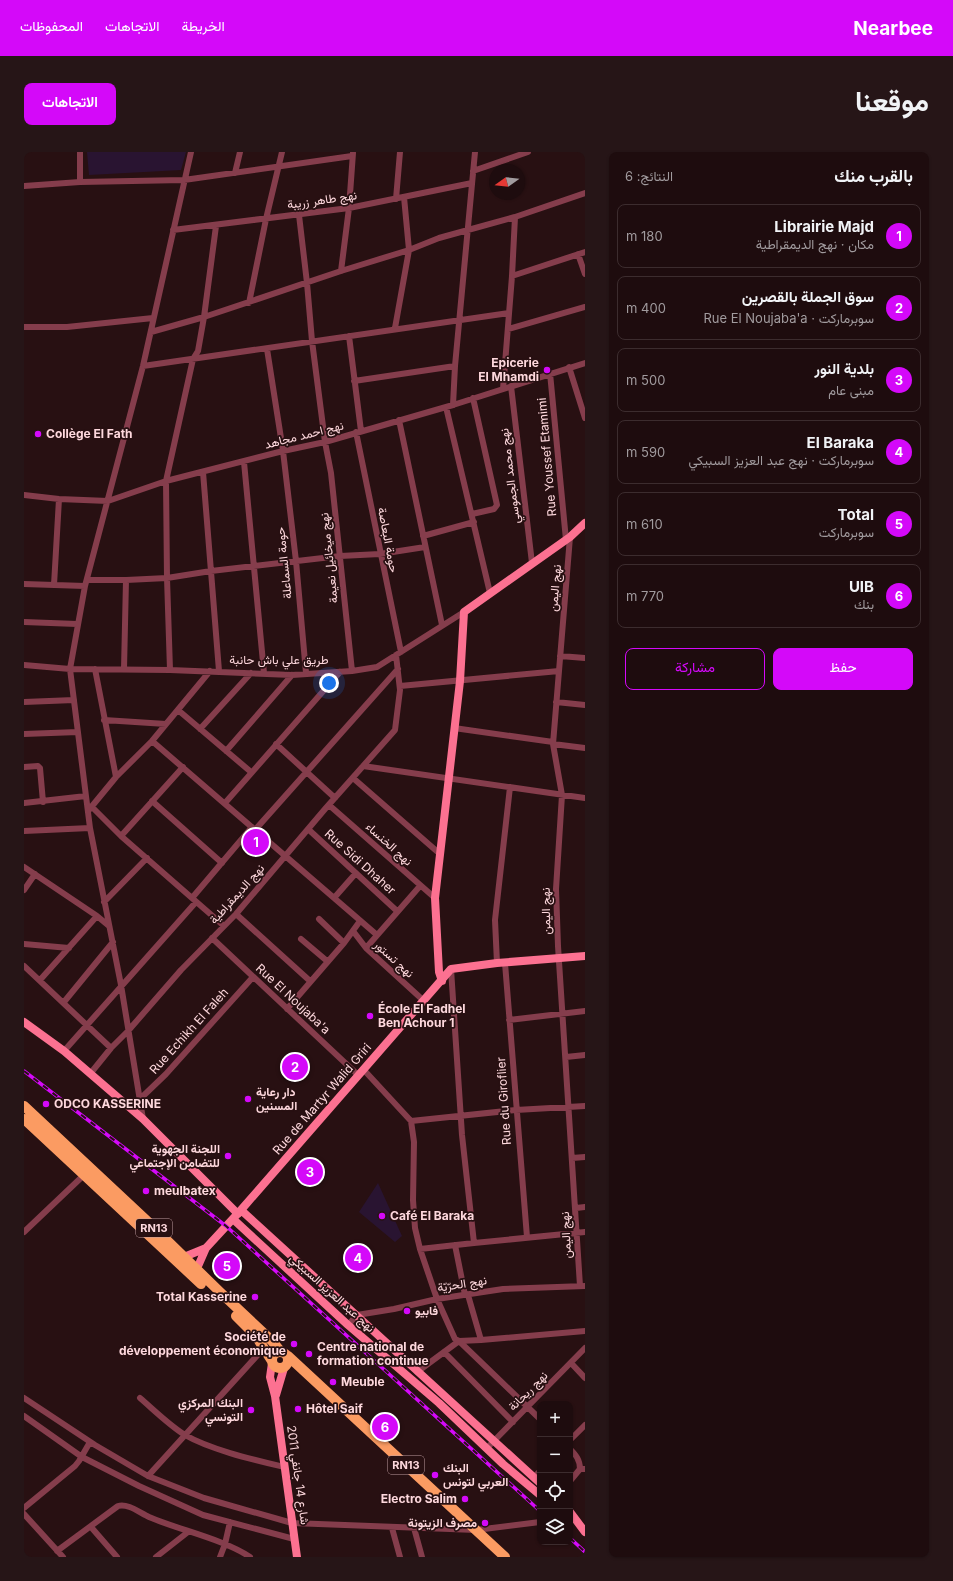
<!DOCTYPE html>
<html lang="ar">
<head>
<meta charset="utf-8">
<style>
  body { margin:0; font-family:Inter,Vazirmatn,sans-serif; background:#261517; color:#f1f3f6; direction:rtl }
  .controls { position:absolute; right:12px; bottom:12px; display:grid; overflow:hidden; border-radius:8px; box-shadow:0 1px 3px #0004 }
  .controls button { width:36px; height:36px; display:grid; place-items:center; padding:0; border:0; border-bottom:1px solid #3c2c2e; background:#1e0c0e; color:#f1f3f6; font:20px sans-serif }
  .compass { position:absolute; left:465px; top:12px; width:36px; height:36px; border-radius:50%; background:#1e0c0e; box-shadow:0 1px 3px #0004; rotate:255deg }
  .you { position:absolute; left:305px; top:531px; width:14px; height:14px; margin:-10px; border:3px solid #fff; border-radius:50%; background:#1a73e8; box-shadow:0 0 0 6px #1a73e833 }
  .badge { display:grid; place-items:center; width:26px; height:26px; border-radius:50%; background:#d409f9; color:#fff; font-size:13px; font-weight:700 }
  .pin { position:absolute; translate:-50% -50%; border:2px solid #fff; box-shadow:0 1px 4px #0006 }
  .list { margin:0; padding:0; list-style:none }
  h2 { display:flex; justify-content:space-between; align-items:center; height:52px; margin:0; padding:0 16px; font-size:17px }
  h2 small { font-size:13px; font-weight:400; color:#a19b9e }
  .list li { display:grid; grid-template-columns:26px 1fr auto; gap:12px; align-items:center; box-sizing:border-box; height:64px; margin:0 8px 8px; padding:0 8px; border:1px solid #3c2c2e; border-radius:8px }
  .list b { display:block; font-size:15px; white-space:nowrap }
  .list p { margin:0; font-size:13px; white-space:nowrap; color:#a19b9e }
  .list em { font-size:13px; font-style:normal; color:#a19b9e }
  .actions { display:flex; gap:8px; padding:12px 16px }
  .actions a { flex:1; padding:9px 0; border:1px solid #d409f9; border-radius:8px; text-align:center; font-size:14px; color:#d409f9 }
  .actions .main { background:#d409f9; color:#fff }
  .icon { flex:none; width:22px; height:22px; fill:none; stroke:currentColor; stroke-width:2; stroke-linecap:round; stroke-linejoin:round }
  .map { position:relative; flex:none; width:561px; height:1405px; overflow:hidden; direction:ltr; border-radius:8px }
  header { display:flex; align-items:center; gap:24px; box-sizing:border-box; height:56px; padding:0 20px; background:#d409f9; color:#fff }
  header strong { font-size:19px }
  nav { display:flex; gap:22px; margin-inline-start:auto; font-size:14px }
  .intro { display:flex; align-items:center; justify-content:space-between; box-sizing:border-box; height:96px; padding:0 24px }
  h1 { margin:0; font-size:28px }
  .button { padding:10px 18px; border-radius:8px; background:#d409f9; color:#fff; font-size:14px; font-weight:700 }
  main { display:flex; gap:24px; padding:0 24px }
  aside { flex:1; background:#1e0c0e; border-radius:8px; box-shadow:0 1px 3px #0004 }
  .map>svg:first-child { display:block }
  .green { fill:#291431 }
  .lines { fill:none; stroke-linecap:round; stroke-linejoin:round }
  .street { stroke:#853d4c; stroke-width:6 }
  .secondary { stroke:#fc7191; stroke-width:8 }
  .primary { stroke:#fb9b62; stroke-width:10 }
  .rail-casing { stroke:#d409f9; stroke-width:3.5 }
  .rail { stroke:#281012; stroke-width:2; stroke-dasharray:6; stroke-linecap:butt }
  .poi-dot { fill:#d409f9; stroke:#281012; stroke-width:1.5 }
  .labels { text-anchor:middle; stroke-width:3.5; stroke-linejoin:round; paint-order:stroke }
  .shield { fill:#281012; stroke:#be9ca0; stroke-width:1 }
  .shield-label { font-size:11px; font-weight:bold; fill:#fed8dd }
  .street-label { font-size:12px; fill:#fed8dd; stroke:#281012 }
  .poi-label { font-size:12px; font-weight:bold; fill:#fed8dd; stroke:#281012; text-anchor:start }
</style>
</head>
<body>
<header>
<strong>Nearbee</strong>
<nav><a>الخريطة</a><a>الاتجاهات</a><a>المحفوظات</a></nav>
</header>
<div class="intro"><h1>موقعنا</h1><a class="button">الاتجاهات</a></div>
<main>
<aside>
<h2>بالقرب منك<small>النتائج: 6</small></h2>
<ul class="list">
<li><span class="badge">1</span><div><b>Librairie Majd</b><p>مكان · نهج الديمقراطية</p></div><em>180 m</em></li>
<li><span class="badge">2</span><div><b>سوق الجملة بالقصرين</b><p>سوبرماركت · Rue El Noujaba'a</p></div><em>400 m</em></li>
<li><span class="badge">3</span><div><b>بلدية النور</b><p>مبنى عام</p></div><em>500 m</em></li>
<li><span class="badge">4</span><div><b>El Baraka</b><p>سوبرماركت · نهج عبد العزيز السبيكي</p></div><em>590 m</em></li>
<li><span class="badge">5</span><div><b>Total</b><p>سوبرماركت</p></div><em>610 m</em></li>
<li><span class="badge">6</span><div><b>UIB</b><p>بنك</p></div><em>770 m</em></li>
</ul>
<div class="actions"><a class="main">حفظ</a><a>مشاركة</a></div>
</aside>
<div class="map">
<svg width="561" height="1405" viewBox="0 0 561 1405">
  <rect width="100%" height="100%" fill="#281012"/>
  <!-- green -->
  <path class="green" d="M63,0h99l-5,18 -92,5z
    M354,1031l24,53 -7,6 -36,-30z"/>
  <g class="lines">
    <!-- street -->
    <path class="street" d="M56,0v30
      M449,19l55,-19
      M211,21l5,-21
      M0,34l56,-4 104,-2 168,-24
      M372,47l4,-47
      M275,63l8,68 5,58 13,101 6,31 21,198
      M149,78l176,-22 123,-25
      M554,102l7,20
      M317,119l8,-63 4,-55
      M488,124l73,-24
      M225,151l17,-84 16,-67
      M0,175h43l86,-9
      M371,176l14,-78 -5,-53
      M484,177l77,-22
      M127,180l53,-15 137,-46 68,-21 30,-12 76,-21 70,-24
      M325,184l12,95
      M243,197l16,102 13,110 10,112
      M119,214l366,-53
      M545,215l16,51
      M526,221l16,167
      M330,229l101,-15
      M487,234l21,177
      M479,237l9,-113 3,-59
      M429,253l2,-39 20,-214
      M422,255l44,186
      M375,268l43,205
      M332,280l45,220
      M220,310l20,211
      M179,320l16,199
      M0,343l35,4 49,2 58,-20 117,-30 42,-9 128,-37 132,-42
      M448,362l22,-5 3,-4 -24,-107
      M399,384l51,-14
      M546,385l-17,207 9,51 -6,94 2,57 22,340
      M63,428h39l41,-2 44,-7 129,-15 40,-2 45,-7
      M0,432l61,2
      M30,433l5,-86
      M0,470l53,2
      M536,504l25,2
      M0,513l46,4 100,1 122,5 60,-4 25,-4 87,-55
      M71,517l21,108
      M100,517l2,-89
      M146,518l-3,-92 -1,-97 27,-122 5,-8 6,-34 12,-91
      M376,534l159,-15
      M0,550l50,-2
      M532,550l29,3
      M154,558l73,62
      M80,568l62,4
      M430,576l99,14
      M176,577l51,-56
      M0,582l54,-2
      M128,589l225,194
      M252,592l59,54
      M529,592l32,4
      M202,599l66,-76
      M339,614l222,32
      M0,615l14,-1 2,2 3,34
      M329,626l87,76
      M128,649l70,62
      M0,651l62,-7
      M201,651l115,-131
      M305,653l106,93
      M68,655l29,29 103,90
      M64,659l28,-34 36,-36 58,-70
      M284,677l89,82
      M231,678l143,-161
      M0,679l66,-3
      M97,684l62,-69
      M0,715l73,49 12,10
      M0,738l11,-16
      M168,746l60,-71
      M310,746l22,-25
      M80,750l43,-44
      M212,762l74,67
      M295,767l25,24
      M329,779l13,17 58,53
      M188,786l146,137
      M277,787l26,22
      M0,792l45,4
      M342,796l54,-62
      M473,811l-2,-43 15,-133
      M481,811l22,274
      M0,814l87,82
      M427,817l11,166 12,108 111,-11
      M16,828l57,-64
      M40,850l49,-60
      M263,857l57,-66 16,-22
      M485,868l76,-9
      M40,899l132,-149
      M542,905l19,-2
      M339,917l48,52 105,-11 69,-4
      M66,922l21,-26 17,-17 53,-61 55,-56 89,-105 70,-79 5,-40 -4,-35
      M116,947l26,-25 87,-97
      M119,967l-22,-134 -31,-157 -20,-159 15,-83 58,-220 48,-214
      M387,969l3,21 -1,58 2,28 5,21 17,50 18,40 4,2 81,78
      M548,1006l13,-1
      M552,1056l9,-1
      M0,1080l61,-58
      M431,1093l10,50
      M396,1097l54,-6
      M444,1143l13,45
      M324,1173l9,-10 37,-6 43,-10 66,-10 82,-3
      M420,1200l69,70
      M547,1211l14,15
      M393,1220l42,-31 22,-1 104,-9
      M0,1246l71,47 53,31 56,22 88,25 184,7 64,-8
      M116,1246c14,12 29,27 45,37 26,15 70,25 99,32
      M0,1264l58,41 57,29 64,29 91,24
      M546,1288l15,-15
      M463,1296l98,-100
      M546,1297c6,6 10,11 10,20h5
      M124,1324l116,-128
      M510,1325l6,-6
      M546,1329l10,-12
      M0,1356l51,-42 4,-5 11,-19
      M0,1362l39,43
      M67,1375l26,30
      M368,1376l8,29
      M390,1376l8,29
      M33,1399l61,-45c10,-3 22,7 31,11 30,13 74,22 101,40
      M132,1405l32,-25
      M196,1405l5,-13 5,-22"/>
    <!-- secondary -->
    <path class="secondary" d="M418,829l-3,-9 -4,-74 25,-217 4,-69 106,-75 15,-14
      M0,870l40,29 79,68 95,95
      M217,1058l299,273
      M209,1067l115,106 91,78 64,61 37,31
      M156,1109l4,-4 22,-9 35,-38 210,-241 46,-6 88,-7
      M169,1120l6,-8 7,-16
      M248,1211l-2,14 5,19 22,161
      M252,1243l8,-27
      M546,1360l15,20"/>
    <!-- primary -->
    <path class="primary" d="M0,954l123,115 73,71 52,49 9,11
      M0,967l177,165
      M212,1164l20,20 16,25
      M248 1208a8 8 0 1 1 16 0a8 8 0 1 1-16 0Z
      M264,1204l217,201"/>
    <defs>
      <path id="rail" d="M0,919l202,155 314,285
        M546,1386l15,14"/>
    </defs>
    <!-- rail casing -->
    <use href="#rail" class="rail-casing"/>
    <!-- rail -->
    <use href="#rail" class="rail"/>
  </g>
  <!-- markers -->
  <g class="poi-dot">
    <circle cx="523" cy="218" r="4"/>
    <circle cx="14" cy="282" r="4"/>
    <circle cx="346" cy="864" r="4"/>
    <circle cx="224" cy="947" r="4"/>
    <circle cx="22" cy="952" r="4"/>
    <circle cx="204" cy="1004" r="4"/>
    <circle cx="122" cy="1039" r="4"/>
    <circle cx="358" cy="1064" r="4"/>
    <circle cx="231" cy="1145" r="4"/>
    <circle cx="383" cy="1159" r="4"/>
    <circle cx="270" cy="1192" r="4"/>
    <circle cx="285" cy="1202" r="4"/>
    <circle cx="309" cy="1230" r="4"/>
    <circle cx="274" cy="1257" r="4"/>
    <circle cx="227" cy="1258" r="4"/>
    <circle cx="411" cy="1323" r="4"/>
    <circle cx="441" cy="1347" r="4"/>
    <circle cx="461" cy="1371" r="4"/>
  </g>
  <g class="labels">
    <!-- shield labels -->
    <g class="shield">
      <rect x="112" y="1067" width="36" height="18" rx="3"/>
      <rect x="364" y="1304" width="36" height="18" rx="3"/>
    </g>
    <g class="shield-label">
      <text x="130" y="1080">RN13</text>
      <text x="382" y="1317">RN13</text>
    </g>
    <!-- street labels -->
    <g class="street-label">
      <text transform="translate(298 48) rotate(-8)" y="4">نهج طاهر زريبة</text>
      <text transform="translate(280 283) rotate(-14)" y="4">نهج احمد مجاهد</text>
      <text transform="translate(523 305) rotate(-95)" y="4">Rue Youssef Etamimi</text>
      <text transform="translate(486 324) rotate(-97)" y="4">نهج محمد الجموسي</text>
      <text transform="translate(364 388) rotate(79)" y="4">حومة البعاصة</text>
      <text transform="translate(305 406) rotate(-96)" y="4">نهج ميخائيل نعيمة</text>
      <text transform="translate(260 411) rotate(-96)" y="4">حومة السماعلة</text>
      <text transform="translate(531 436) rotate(-85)" y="4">نهج اليمن</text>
      <text x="255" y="512">طريق علي باش حانبة</text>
      <text transform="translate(365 692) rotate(42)" y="4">نهج الخنساء</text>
      <text transform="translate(336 710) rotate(42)" y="4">Rue Sidi Dhaher</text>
      <text transform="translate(213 742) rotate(-48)" y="4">نهج الديمقراطية</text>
      <text transform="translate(522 759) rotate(-91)" y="4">نهج اليمن</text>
      <text transform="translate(370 807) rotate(42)" y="4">نهج تستور</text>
      <text transform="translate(269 847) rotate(43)" y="4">Rue El Noujaba'a</text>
      <text transform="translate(165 879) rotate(-48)" y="4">Rue Echikh El Faleh</text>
      <text transform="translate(298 947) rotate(-49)" y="4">Rue de Martyr Walid Griri</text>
      <text transform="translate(480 949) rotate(-94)" y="4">Rue du Giroflier</text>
      <text transform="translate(542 1083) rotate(-93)" y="4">نهج اليمن</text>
      <text transform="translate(438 1132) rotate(-9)" y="4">نهج الحرّيّة</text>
      <text transform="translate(308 1141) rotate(42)" y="4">نهج عبد العزيز السبيكي</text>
      <text transform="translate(504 1239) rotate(-45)" y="4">نهج ريحانة</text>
      <text transform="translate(274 1323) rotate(82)" y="4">شارع 14 جانفي 2011</text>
    </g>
    <!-- poi labels -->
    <g class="poi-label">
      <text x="515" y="215" text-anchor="end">Epicerie<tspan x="515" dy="14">El Mhamdi</tspan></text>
      <text x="22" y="286">Collège El Fath</text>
      <text x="354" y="861">École El Fadhel<tspan x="354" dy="14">Ben Achour 1</tspan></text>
      <text x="232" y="944">دار رعاية<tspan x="232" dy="14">المسنين</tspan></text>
      <text x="30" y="956">ODCO KASSERINE</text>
      <text x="196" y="1001" text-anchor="end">اللجنة الجهوية<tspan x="196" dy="14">للتضامن الإجتماعي</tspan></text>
      <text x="130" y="1043">meulbatex</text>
      <text x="366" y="1068">Café El Baraka</text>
      <text x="223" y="1149" text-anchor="end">Total Kasserine</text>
      <text x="391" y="1163">فابيو</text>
      <text x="262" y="1189" text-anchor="end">Société de<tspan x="262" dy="14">développement économique</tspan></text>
      <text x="293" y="1199">Centre national de<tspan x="293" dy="14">formation continue</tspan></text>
      <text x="317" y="1234">Meuble</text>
      <text x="219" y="1255" text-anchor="end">البنك المركزي<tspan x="219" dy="14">التونسي</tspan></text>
      <text x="282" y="1261">Hôtel Saif</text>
      <text x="419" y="1320">البنك<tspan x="419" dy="14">العربي لتونس</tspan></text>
      <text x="433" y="1351" text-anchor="end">Electro Salim</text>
      <text x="453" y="1375" text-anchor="end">مصرف الزيتونة</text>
    </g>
  </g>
</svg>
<div class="controls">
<button>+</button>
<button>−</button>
<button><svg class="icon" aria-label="locate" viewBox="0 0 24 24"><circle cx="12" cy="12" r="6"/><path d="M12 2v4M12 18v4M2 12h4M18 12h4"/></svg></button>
<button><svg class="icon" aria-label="layers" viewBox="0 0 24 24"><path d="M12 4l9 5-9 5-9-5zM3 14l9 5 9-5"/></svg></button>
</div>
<svg class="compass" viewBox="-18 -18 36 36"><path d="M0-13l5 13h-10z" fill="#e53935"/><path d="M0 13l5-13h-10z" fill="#a19b9e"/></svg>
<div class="you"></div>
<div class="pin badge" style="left:232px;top:690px">1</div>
<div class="pin badge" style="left:271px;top:915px">2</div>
<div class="pin badge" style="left:286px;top:1020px">3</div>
<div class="pin badge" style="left:334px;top:1106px">4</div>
<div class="pin badge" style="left:203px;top:1114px">5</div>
<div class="pin badge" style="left:361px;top:1275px">6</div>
</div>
</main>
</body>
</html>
